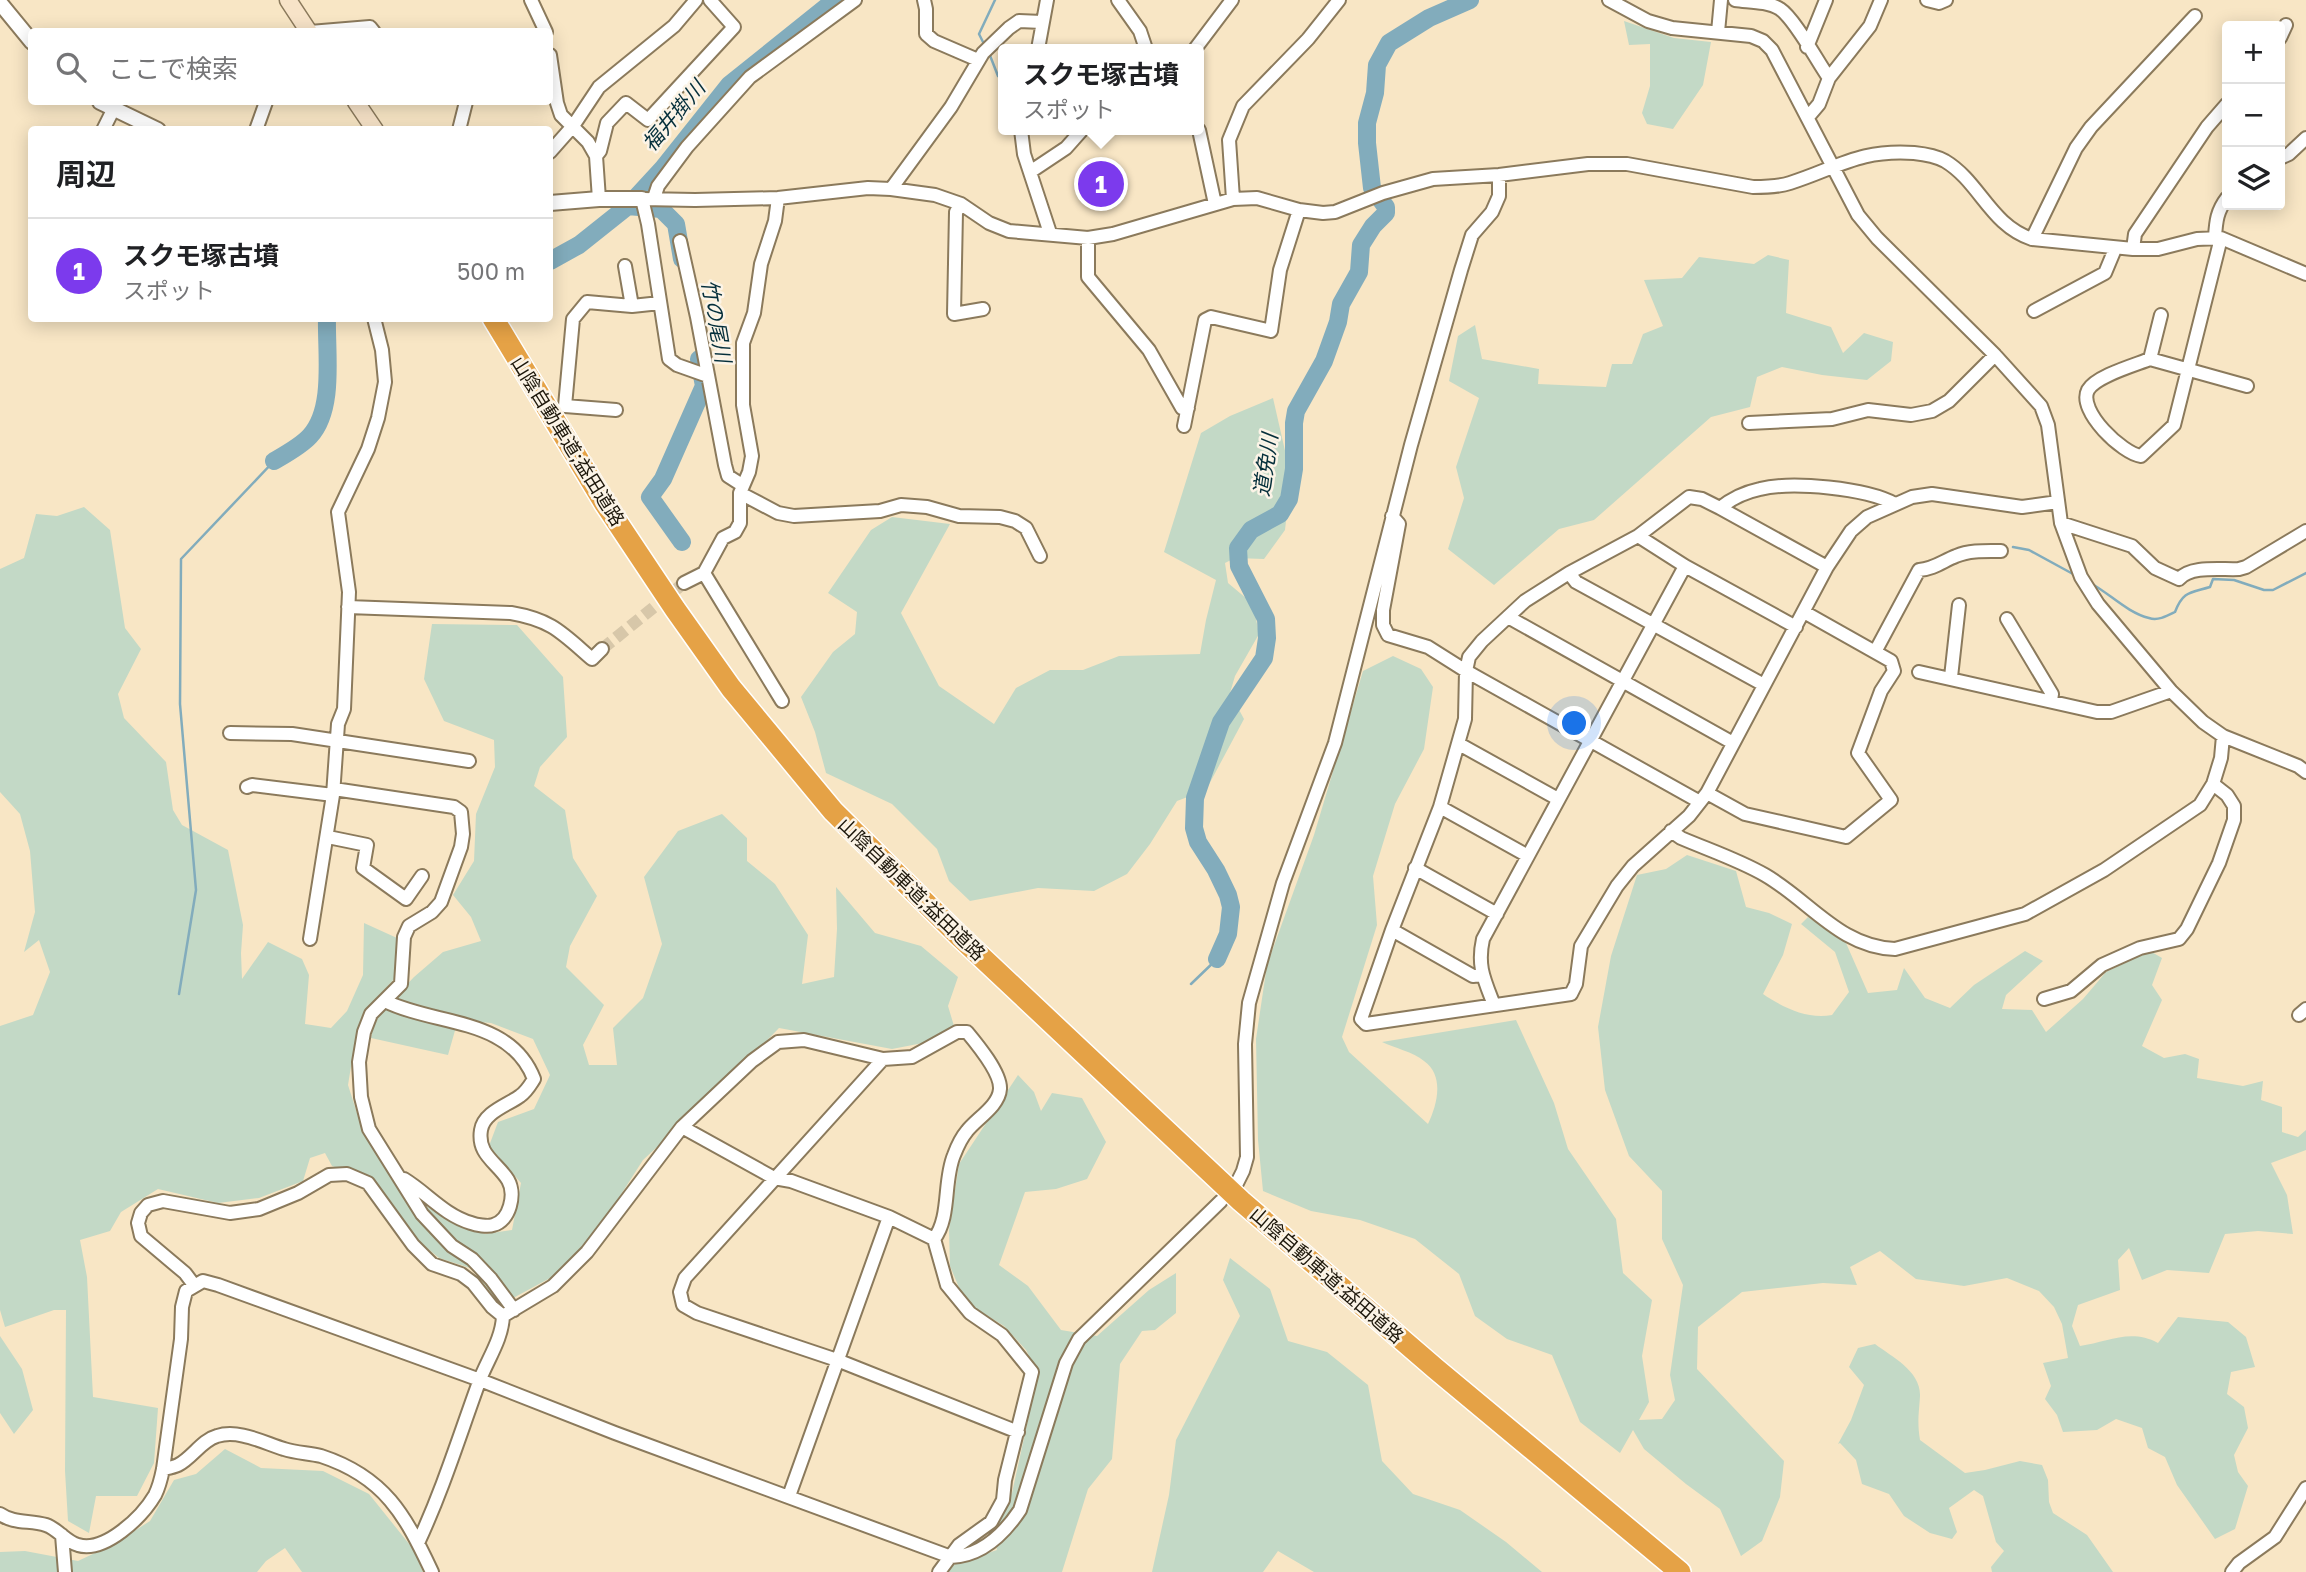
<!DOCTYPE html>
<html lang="ja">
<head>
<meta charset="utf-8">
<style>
  body { margin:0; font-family:"Golos Text","Noto Sans JP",sans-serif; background:#f6f6f6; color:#202124 }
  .controls { position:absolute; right:21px; top:21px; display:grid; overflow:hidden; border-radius:7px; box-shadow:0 4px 18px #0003 }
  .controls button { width:63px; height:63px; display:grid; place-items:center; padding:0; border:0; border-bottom:2px solid #e0e0e0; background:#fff; color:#202124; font:35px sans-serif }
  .you { position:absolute; left:1575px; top:724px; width:24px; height:24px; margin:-18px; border:5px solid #fff; border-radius:50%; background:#1a73e8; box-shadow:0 0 0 10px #1a73e833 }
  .badge { display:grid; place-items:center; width:46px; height:46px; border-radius:50%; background:#7c3aed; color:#fff; font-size:23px; font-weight:700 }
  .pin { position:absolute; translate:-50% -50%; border:4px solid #fff; box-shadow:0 2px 7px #0006 }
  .popup { position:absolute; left:998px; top:44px; width:206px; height:91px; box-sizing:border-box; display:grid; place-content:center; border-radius:7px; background:#fff; filter:drop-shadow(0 2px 5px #0005); font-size:23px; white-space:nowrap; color:#757577 }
  .popup b { font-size:26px; color:#202124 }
  .popup::after { content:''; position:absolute; left:50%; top:100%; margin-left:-14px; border:14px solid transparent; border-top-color:#fff }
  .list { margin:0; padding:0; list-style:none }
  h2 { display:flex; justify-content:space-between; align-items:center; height:91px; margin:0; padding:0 28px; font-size:30px }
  h2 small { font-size:23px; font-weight:400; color:#757577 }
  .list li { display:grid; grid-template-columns:46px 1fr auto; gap:21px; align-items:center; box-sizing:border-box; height:105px; padding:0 28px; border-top:2px solid #e0e0e0 }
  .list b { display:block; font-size:26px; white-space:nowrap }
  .list p { margin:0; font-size:23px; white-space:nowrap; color:#757577 }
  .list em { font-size:23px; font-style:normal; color:#757577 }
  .icon { flex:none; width:38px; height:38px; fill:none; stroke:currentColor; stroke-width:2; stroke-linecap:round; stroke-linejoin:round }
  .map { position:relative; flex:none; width:2306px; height:1572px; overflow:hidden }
  .search { position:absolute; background:#fff; box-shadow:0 4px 18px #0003; left:28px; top:28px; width:525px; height:77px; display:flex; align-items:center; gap:18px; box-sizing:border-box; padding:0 24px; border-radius:7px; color:#757577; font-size:26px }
  .panel { position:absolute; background:#fff; box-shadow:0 4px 18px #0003; left:28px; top:126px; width:525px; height:196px; border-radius:7px }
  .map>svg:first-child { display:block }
  .green { fill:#c3d9c6 }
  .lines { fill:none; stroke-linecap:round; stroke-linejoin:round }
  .stream { stroke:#82acbc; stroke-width:2.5 }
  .river { stroke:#82acbc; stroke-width:18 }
  .minor-tunnel { stroke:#d7c7a9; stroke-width:12; stroke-dasharray:12 6; stroke-linecap:butt }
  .minor-casing { stroke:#8b7a5c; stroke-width:16 }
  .tertiary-casing { stroke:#8b7a5c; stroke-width:18 }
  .secondary-casing { stroke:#8b7a5c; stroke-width:19 }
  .motorway-casing { stroke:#fff; stroke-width:24 }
  .minor { stroke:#fff; stroke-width:12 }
  .tertiary { stroke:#fff; stroke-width:14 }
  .secondary { stroke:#f7e3c8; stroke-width:16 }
  .motorway { stroke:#e5a246; stroke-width:21 }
  .labels { text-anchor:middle; stroke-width:5; stroke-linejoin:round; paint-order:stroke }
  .street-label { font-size:19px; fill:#1d170b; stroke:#fcf4e7 }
  .water-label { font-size:21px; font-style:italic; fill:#052f3b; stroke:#fcf4e7 }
</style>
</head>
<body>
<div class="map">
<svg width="2306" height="1572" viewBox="0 0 2306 1572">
  <rect width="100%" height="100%" fill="#f8e6c5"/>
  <!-- green -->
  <path class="green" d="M1624,21l50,17 37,4 -8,43 -30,44 -26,-5 -5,-11 8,-27v-42l-21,1z
    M1768,255l21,5 -3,53 45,14 12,26 21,-20 29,9 -2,19 -24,19 -45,-5 -40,-8 -25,10 -7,30 -39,10 -117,103 -35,9 -65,56 -46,-36 16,-51 -8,-31 23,-69 -30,-17 9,-45 17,-11 7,34 57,10 -1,15 68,3 6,-23h20l11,-30 20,-8 -19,-46 38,-2 17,-21 55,7z
    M1273,398l18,79 -6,53 -21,29 -29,-1 -10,5 3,20 25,21 6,30 -24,42 -5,17 14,26 -38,71 -29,11 -27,43 -23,30 -33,17 -56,-3 -68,13 -21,-20 -12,-32 -45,-45 -66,-31 -11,-41 -14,-35 32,-45 22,-18 2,-22 -29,-19 43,-63 21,-13 58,7 -49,89 38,73 55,38 22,-36 34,-18h33l36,-14 81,-2 6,-34 10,-40 -52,-28 37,-119 29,-17z
    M84,507l26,23 15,98 16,21 -23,45 6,24 42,44 7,48 9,15 46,25 15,75 -2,28 1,26 26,-37 34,17 7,16 -4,49 26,4 16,-17 16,-36 1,-52 33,15 -2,40 -21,23 -18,35 -8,49 16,50 21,30 44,43 56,26 27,-4 9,-47 -32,-37 9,-24 36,-13 16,-34 -17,-36 -42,-16 -33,-3 -10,35 -77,-17 4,-20 39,-41 29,-25 38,-11 -10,-24 -18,-22 21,-34 2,-47 19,-47 -1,-27 -50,-19 -20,-42 8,-55 85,1 46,52 4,60 -27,30 -6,19 31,24 8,48 24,38 -27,50 -4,21 38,38 -21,40 6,20h28l-4,-37 30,-30 19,-54 -18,-67 34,-46 44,-17 25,24v23l28,23 33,51 -6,49 32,-7 3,-48 -1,-42 39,46 46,13 37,31 -10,29 6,20 -26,16 -36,7 -113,-21 -56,58 -80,74 -46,72 -45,45 -37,20 -19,4 -23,-32 -34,-11 -30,-25 -41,-54 -36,-13 -7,-13 -15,5 -7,23 -44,17 -41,5 -60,-14 -37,23 -11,19 -30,9 7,37 6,120 65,11 -4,55 -17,33h-41l-7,37 -21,-12 -3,-50 1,-161h-12l-49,17 -5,-17v-284l33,-11 17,-43 -11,-32 -15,12 11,-40 -5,-61 -10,-37 -20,-22v-223l24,-11 12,-44 21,2z
    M1393,656l28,13 12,18 -9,62 -29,55 -22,72 4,49 -35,112 7,15 79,72c9,-19 17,-48 -4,-63 -11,-9 -29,-13 -42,-19l134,-22 38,83 14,46 48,70 7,54 29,27 -10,56 7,46 -10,18 23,-1 13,-19 -5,-25 13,-90 -21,-46v-48l-33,-35 -24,-66 -7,-63 13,-71 26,-81 29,-6 21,-14 49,16 10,36 23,6 23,11 -9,31 -20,39c19,13 45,26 69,21l17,-23 -14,-40 -34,-28 7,-7 38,26 22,50 29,-3 7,-22 21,30 25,10 24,-23 51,-34 18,10 -37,34 -4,14 30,1 14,22 37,-33 23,-27 44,-21 12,7 -10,27 10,15 -20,46 22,12 21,-4 14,5 -2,19 46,8 20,-5 -2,19 21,7v25l16,5 8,-7v20l-35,13 16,32 6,39 -35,-3 -33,3 -16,39 -42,-3 -25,10 -13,-32 -11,12 2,30 -42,15 -6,21 8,20c27,-4 51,-18 78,-3l20,-26 50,5 18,15 9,30 -24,5 -4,22 17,13 4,21 -14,27 4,17 10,14 -13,43 -20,10 -38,-54 -12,-28 -17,-9 -6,-20 -26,-9 -19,11 -34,2 -6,-17 -12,-16 6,-13 -8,-23 25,-5 -6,-34 -8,-17 -15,-16 -32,-13 -43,8 -48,-7 -36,-28 -30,16 7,18 -34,-2 -81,9 -44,35 -1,42 87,92 -4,36 -18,44 -21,15 -21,-47 -34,-25 -42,-35 -11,-19 -13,23 -40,-31 -28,-67 -45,-16 -32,-23 -16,-42 -44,-35 -55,-19 -49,-9 -48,-20 -5,-51 -2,-101 11,-74 47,-130 49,-164z
    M1018,1075l16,17 7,19 11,-18 30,5 24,44 -19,37 -31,10 -31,3 -26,73 29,21 33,44 36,6 52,-46 27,-17v40l-21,17 -13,1 -22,33 -8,95 -24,30 -26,83h-118l13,-9 40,-13 -6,-21 21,-36 26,-119 -12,-24 -22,-24 -39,-24 -15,-36 -1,-36 10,-66z
    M1230,1258l40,31 18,52 39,11 41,33 14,76 31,33 47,16 46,32 36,30h-228l-36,-21 -15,21h-111l17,-77 7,-55 64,-124 -17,-36z
    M0,1336l22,33 11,41 -19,24 -14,-21z
    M1875,1344c17,13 46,27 45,52 -1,17 -3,26 0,44l45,33 20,-3 35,-9 22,4 6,15 1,22 4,11 34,22 26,37h-121l-1,-5 13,-16 -8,-9 -13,-46 -9,-6 -25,18 8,24 -5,7 -22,-6 -26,-17 -15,-22 -27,-10 -6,-24 -16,-17 -2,1 13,-24 13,-35 -15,-18 9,-19z
    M225,1449l36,19 62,3 46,23 45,56 9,22h-121l-17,-24 -19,13 -9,11h-257v-20l25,-1 53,10 36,-17 36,-23 24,-41 22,-6z"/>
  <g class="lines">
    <!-- stream -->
    <path class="stream" d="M984,44l-5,-10 16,-34
      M989,53l9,23
      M2013,547l16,3 44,24
      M2092,584c18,10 36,29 57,34 9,3 18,-2 26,-6 8,-21 15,-19 35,-25l3,-8 21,1 30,10h9l33,-17
      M1191,984l26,-25
      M179,994l17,-104 -16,-186 1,-145 93,-98"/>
    <!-- river -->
    <path class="river" d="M628,206l33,3 15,15 6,35
      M550,261l29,-16 49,-39 35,-38 66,-83 106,-85
      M274,461c12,-7 27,-15 36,-25 25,-27 16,-83 17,-118
      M682,542l-32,-45 13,-18 41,-93 -5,-27
      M1217,959l11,-25 3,-27 -3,-12 -12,-25 -18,-28 -4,-14 1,-30 26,-76 43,-64 3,-20 -1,-19 -27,-53 -1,-18 13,-18 29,-16 9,-15 5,-30v-46l2,-12 28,-50 14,-39 3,-18 18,-32 2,-27 12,-19 13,-13v-6l-14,-19 -5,-45v-20l8,-30 2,-28 12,-22 40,-25 41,-18"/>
    <!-- minor-tunnel -->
    <path class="minor-tunnel" d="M602,649l82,-66"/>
    <defs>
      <path id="minor" d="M531,0l15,32
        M924,0l2,9v25l8,7 44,19
        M1118,0l22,31 6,18
        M1609,0l39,21 24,7 79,8 12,5 9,9 86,165 19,23 118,117 46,51 7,19 13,98 20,54 17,27 73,87 32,31 20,14 75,30 8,6
        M1735,0c14,2 32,1 45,9 15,10 37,52 49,69
        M1927,0l12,3 7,-3
        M310,32l60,-5 4,5
        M1718,32l3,-32
        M2280,38l6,-13
        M1807,47l19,-47
        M1038,49l9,-49
        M1195,49l37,-49
        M550,55l7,48 4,12 27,27 8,14 3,43
        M1808,117l11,-13 10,-26 41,-52 11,-26
        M103,130l11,-22
        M256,130l10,-28
        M459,130l7,-28
        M1021,130l3,24 26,79
        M1199,130l16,74
        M550,152l23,-26 26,-39 75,-61 22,-26
        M596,156l4,-5 7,-28 19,-20 22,17 86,-93 -24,-27
        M2280,158l9,-4 17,-16
        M1030,172l36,-24 16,-18
        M891,189l60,-82 32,-54 26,-25 10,-7 23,1
        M654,198l4,-12 29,-39 63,-70 105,-77
        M778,198l-3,23 -14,43 -7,49 -11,30v62l9,51 -3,16 -9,21v30l-5,9 -12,6 -19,35 78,128
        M1233,199l-4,-59 14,-34 65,-67 31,-39
        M961,204l-5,8 -2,102 29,-5
        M2215,237c1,-16 2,-26 12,-39
        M1088,238v39l61,73 33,58h6
        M2032,239l44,-91 15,-21 104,-111
        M680,241l17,76 28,148 3,11 14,9
        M2133,249l2,-15 72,-107 20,-23
        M625,266l7,40
        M2034,311l71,-38 10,-24
        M2161,315l-11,44c-15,6 -54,17 -62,31 -11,21 35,64 53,66l33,-31 47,-187
        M2150,359l97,27
        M708,376l-31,-11 -8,-6 -21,-135 -6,-25 53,1 83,-2 90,-10 23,1 44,6 26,9 28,19 20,8 79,7 25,-4 120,-35 24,-1 42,12 24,3 12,-1 48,-19 50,-14 66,-4 89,-11h39l126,23c12,0 25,0 37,-4 47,-15 70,-34 124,-30 10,1 22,3 31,8 35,21 45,64 87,78l101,10h25l39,-10 24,-1 85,36
        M616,410l-51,-4 8,-87 14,-17 45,4 28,-3
        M1749,423l83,-4 36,-9 43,5 21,-4 17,-10 46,-46
        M1184,426l21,-106 6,-3 60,14 9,-61 19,-60
        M740,493l38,20 16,3 86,-5 21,-6 26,2 32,9 41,1 15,4 11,7 14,28
        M1720,508c11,-9 26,-16 40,-19 32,-8 106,-1 135,15
        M1392,516l7,8 -16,86v15l5,10 40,12 38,24 234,131
        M2061,523l71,23 23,22 24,11c12,-14 43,-9 60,-10l7,-2 60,-36
        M1638,536l47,30 111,61
        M1827,567l-107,-59 -18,-9 -13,-2 -51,39 -69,37 -44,28 -43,40 -13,16 -3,14 -1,48 -25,88 -48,123 -31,89 5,5 205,-30 5,-10 5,-38 36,-60 16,-20 56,-50 18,-23 120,-226 24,-36 16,-14 45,-20 20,-3 90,13 36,-5
        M1569,573l7,9 188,103
        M684,583l20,-10
        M348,607l163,6c41,7 51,20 81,46l10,-10
        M1508,617l225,126
        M2007,619l45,75 -1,6
        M1875,652l44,-82c15,-1 24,-9 37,-14 14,-6 30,-5 45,-5
        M1919,672l178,40h14l60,-21
        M1951,677l8,-72
        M230,733l62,1 177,27
        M1459,744l99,55
        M247,787l5,-2 81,10
        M334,789l120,18 7,5 2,22 -2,13 -20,55 -9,10 -23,14 -5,11 -3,47 -30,30 -7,18 -5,30 2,35 8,32 53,85 30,32 20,13 19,20 23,31
        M1707,793l38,21 101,23 45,-37 -33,-47 23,-62 13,-20 -3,-10 -87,-49
        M1440,807l88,49
        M1671,831l10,7c28,12 58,22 84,37 45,26 75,72 130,74l130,-35 79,-44 96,-65 13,-21 8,-26 2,-22
        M328,837l39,8 -4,23 43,31 16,-23
        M1415,868l82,46
        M1392,930l81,46 9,-1
        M310,939l23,-144 5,-71 6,-15 5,-117 -11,-80 30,-63 10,-31 7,-36 -3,-32 -8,-32
        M2044,999l27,-8 31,-26 38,-17 39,-9 8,-10 32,-66 15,-43v-14l-7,-11 -14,-11
        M385,1001c51,25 125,16 149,78 -4,6 -7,12 -14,17 -12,9 -36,16 -39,34 -4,25 16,32 27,50 8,14 2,41 -15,45 -5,2 -17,0 -22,-2 -27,-8 -44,-30 -67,-44
        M1494,1005c-10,-26 -17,-39 -11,-66l202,-373
        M2299,1015l7,-6
        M883,1059l-198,219 -5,14 3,13 14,8 140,47 181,72
        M682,1127l92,51 17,3 98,36 45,22
        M1237,1183l6,-12 4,-14 -2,-113 4,-41 34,-120 52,-140 76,-298 50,-175 11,-35 20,-23 7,-16v-21
        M194,1285l-9,-12 -44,-37 -3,-13 3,-10 7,-8 15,-4 67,12 29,-4 39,-16 31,-18 18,-1 21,9 45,62 19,19 29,10 12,9 19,24 11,9
        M503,1316l50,-30 34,-34 95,-125 70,-66 26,-19 26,-2 79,19 29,-2 45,-25h10c10,12 34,41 33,57 -1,17 -24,30 -33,42 -6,7 -10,16 -13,24 -11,26 -3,62 -20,84l13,46 23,28 32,22 30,37 -27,108 -2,20 -12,22 -32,23 -20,27
        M163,1469c5,-1 11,-2 15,-4 14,-7 24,-25 39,-29 22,-7 47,7 67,13 12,4 25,4 37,7 64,21 84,59 111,116
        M789,1496l100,-279
        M0,1514c14,10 30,6 46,11 12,4 20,17 32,20 27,8 64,-28 77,-50 4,-8 6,-16 8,-26l18,-130 1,-32 4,-16 17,-10 15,4 262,95 135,53 336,124c30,-1 53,-23 69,-47l46,-147 13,-24 142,-138
        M62,1535l3,37
        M418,1543c25,-54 41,-106 61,-161 8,-22 23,-42 24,-66
        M2232,1572l7,-9 36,-26 31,-49"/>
      <path id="tertiary" d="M0,3l32,39
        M100,102l58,28
        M550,203l49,-4h43"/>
      <path id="secondary" d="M288,0l21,32
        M356,102l19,28"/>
      <path id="motorway" d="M493,318l112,186 70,105 56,79 102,123 125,124 283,266 195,168 244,203"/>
    </defs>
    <!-- minor casing -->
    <use href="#minor" class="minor-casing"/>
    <!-- tertiary casing -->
    <use href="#tertiary" class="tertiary-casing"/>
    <!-- secondary casing -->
    <use href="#secondary" class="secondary-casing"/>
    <!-- motorway casing -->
    <use href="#motorway" class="motorway-casing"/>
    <!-- minor -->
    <use href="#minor" class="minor"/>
    <!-- tertiary -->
    <use href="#tertiary" class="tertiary"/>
    <!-- secondary -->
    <use href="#secondary" class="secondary"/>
    <!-- motorway -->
    <use href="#motorway" class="motorway"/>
  </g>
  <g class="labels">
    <!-- street labels -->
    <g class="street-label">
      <text transform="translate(568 441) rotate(58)" y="7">山陰自動車道;益田道路</text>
      <text transform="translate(912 889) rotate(44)" y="7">山陰自動車道;益田道路</text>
      <text transform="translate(1327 1275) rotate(41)" y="7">山陰自動車道;益田道路</text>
    </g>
    <!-- water labels -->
    <g class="water-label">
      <text transform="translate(674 116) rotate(-50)" y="7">福井掛川</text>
      <text transform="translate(716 321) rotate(80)" y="7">竹の尾川</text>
      <text transform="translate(1266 465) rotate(-82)" y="7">道免川</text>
    </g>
  </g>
</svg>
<div class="controls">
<button>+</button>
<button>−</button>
<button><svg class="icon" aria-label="layers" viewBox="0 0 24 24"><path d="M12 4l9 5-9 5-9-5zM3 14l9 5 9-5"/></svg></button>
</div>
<div class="you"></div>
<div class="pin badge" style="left:1101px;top:184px">1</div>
<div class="popup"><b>スクモ塚古墳</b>スポット</div>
<div class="search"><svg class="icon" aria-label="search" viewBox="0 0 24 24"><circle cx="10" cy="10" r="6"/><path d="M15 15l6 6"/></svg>ここで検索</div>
<section class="panel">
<h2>周辺<small></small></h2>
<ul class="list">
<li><span class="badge">1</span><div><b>スクモ塚古墳</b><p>スポット</p></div><em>500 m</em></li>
</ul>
</section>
</div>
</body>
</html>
